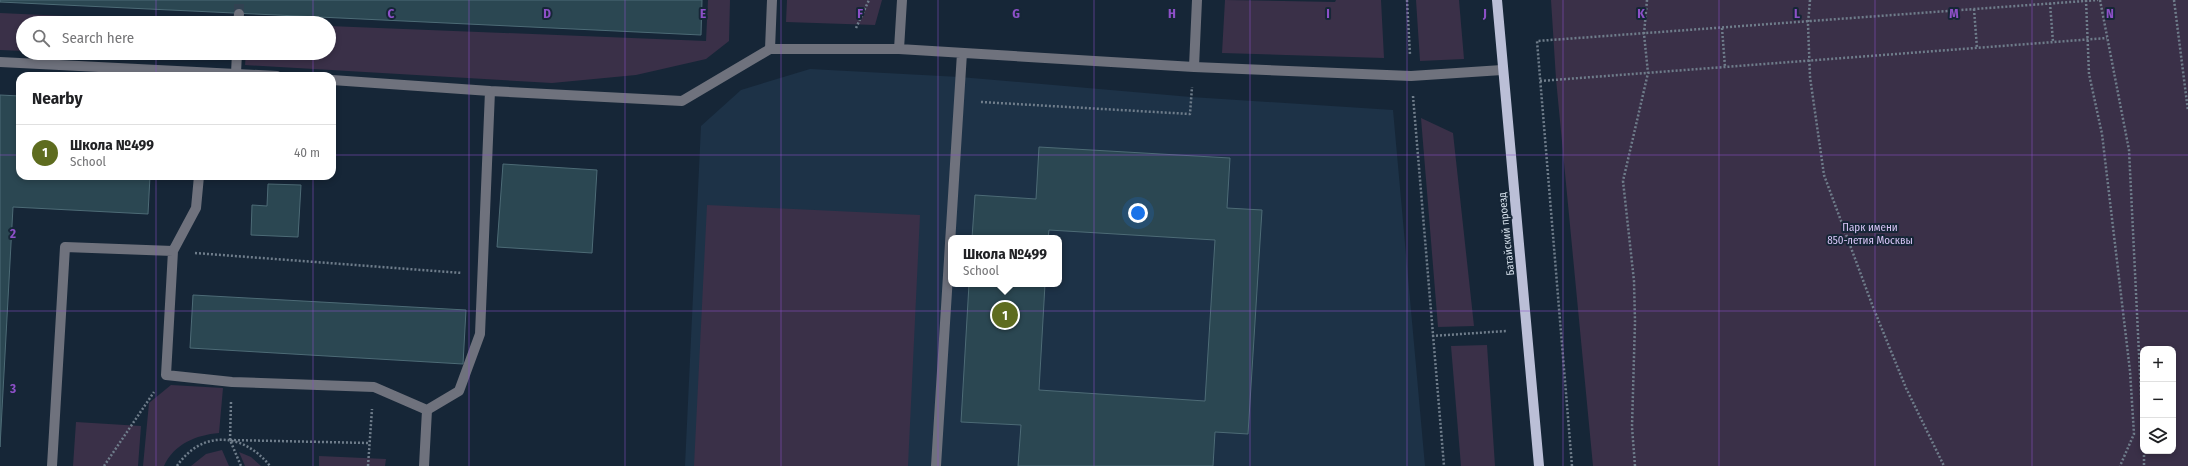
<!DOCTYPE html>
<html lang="en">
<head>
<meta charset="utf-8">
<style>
  body { margin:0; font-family:"Fira Sans Condensed",sans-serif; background:#f2f2f2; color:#202124 }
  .controls { position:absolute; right:12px; bottom:12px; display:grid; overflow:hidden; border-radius:8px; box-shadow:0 2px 6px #0003 }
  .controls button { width:36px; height:36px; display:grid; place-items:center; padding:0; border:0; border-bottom:1px solid #e0e0e0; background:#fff; color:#202124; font:20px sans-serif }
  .you { position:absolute; left:1138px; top:213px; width:14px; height:14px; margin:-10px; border:3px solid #fff; border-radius:50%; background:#1a73e8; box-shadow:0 0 0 6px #1a73e833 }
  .badge { display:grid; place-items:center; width:26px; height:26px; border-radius:50%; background:#5e6c1f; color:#fff; font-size:13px; font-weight:700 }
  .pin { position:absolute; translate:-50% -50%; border:2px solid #fff; box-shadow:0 1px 4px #0006 }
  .popup { position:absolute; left:948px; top:235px; width:114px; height:52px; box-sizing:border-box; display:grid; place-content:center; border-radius:8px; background:#fff; filter:drop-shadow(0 1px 3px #0005); font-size:13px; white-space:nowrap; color:#757577 }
  .popup b { font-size:15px; color:#202124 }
  .popup::after { content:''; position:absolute; left:50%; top:100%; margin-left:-8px; border:8px solid transparent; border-top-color:#fff }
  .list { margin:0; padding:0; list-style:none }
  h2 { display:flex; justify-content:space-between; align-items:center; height:52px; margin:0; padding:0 16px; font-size:17px }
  h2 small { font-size:13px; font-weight:400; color:#757577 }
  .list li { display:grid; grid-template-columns:26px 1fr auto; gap:12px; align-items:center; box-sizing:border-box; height:56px; padding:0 16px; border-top:1px solid #e0e0e0 }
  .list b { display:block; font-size:15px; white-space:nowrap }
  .list p { margin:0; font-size:13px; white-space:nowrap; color:#757577 }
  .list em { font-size:13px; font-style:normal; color:#757577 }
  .icon { flex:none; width:22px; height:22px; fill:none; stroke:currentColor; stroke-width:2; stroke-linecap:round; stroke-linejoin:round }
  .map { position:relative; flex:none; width:2188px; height:466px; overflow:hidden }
  .search { position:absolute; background:#fff; box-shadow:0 2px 6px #0003; left:16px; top:16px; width:320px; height:44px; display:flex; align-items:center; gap:10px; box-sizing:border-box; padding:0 14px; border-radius:22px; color:#757577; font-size:15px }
  .panel { position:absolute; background:#fff; box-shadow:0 2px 6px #0003; left:16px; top:72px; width:320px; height:108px; border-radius:12px }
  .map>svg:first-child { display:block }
  .built { fill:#1d3247; fill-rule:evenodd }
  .green { fill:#3a3048; fill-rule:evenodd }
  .building { fill:#2b4752; stroke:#4d6b76 }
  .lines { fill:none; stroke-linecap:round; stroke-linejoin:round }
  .minor-tunnel { stroke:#324252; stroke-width:10; stroke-dasharray:10 5; stroke-linecap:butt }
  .path { stroke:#6f7d8b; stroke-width:2.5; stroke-dasharray:2 2; stroke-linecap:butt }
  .minor { stroke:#6f727d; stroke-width:10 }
  .major { stroke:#bbbfd7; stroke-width:10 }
  .grid { fill:none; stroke:#8d50c8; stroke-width:1; stroke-opacity:0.55 }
  .labels { text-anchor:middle; stroke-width:4; stroke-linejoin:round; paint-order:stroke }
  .park-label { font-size:11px; fill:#d9c6f7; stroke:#162637 }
  .street-label { font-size:11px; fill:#d4dfea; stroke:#162637 }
  .grid-label { font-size:13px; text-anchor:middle; font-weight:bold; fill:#8d50c8; stroke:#162637; stroke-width:4; stroke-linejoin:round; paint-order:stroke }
</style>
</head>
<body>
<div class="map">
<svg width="2188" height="466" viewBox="0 0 2188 466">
  <rect width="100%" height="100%" fill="#162637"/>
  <!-- built -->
  <path class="built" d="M810,69l150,8 231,20 202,13 32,356h-740l16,-340 40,-36zM951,238h108v46h-108z"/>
  <!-- green -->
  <path class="green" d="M708,0h22l-1,41 -23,18 -70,16 -84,8 -307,-18 1,-12h83v-27l377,15z
    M787,0h95l-7,25 -89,-3z
    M1225,0l110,2 1,-2h45l3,58 -162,-5z
    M1416,0h43l5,59 -44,2z
    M1551,0h637v466h-595l-37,-387zM2143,349h30v102h-30z
    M0,13l219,10h-196v28l-23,-1z
    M84,53h134l-1,4z
    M1421,118l32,15 21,193 -36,1z
    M707,205l213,10 -12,251h-214z
    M1487,345l8,121h-34l-10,-120z
    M171,385l52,3 -4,45c-23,2 -45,11 -55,33h-21l6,-63z
    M76,422l65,4 -3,40h-65z
    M222,450l7,16h-38l15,-12z
    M239,452l12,5 10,9h-16z
    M319,456l67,3 -1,7h-66z"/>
  <!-- building -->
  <path class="building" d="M0,0h702l-1,35 -701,-33z
    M0,95l20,1v80h130l-2,38 -135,-7 -13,240z
    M1039,147l191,11 -3,50 35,2 -14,224 -33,-2 -2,34h-195l3,-41 -60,-3 8,-138h76l-6,106 166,11 10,-161 -166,-10 -1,8h-76l3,-43 61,4z
    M503,164l94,6 -5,83 -95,-6z
    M268,184l33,1 -3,52 -47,-2 1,-30 15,1z
    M193,295l273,15 -3,54 -273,-16z"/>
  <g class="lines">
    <!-- minor-tunnel -->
    <path class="minor-tunnel" d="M239,14v-14"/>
    <!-- path -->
    <path class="path" d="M1407,0l3,55
      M1810,0l-2,24 2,53 14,98 49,132 33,81 38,78
      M2086,0l3,74 13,60 28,237 4,63 -14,32
      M2100,0l29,150 14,286
      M2174,0l14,111
      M2050,3l3,39
      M1974,9l3,39
      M856,28l13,-28
      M1722,28l3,39
      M1540,81l567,-43
      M1413,96l31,370
      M981,102l209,12 2,-27
      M195,253l267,20
      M1432,336l74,-5
      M231,402l-1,38 11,26
      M230,440l139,3
      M2144,451v15
      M104,466l50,-74
      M177,466c25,-37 67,-33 93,0
      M368,466l4,-57
      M1572,466l-35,-425 561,-41
      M1635,466l-3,-39 3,-105 -1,-41 -11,-100 25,-108 -4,-39 3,-34"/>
    <!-- minor -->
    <path class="minor" d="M238,23l1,-9
      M770,49l2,-49
      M899,49l3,-49
      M0,62l277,14
      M1194,67l3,-67
      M236,73l1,-20
      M332,80l158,11
      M173,251l-7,124 66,7 142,5 53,23
      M52,466l13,-219 108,4 23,-43 3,-32
      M424,466l3,-56 32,-19 21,-57 10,-243 192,10 88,-52h129l295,18 217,9 91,-6
      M936,466l26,-413"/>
    <!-- major -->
    <path class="major" d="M1497,0l42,466"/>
  </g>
  <!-- grid -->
  <path class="grid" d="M156,0v23M313,0v23M469,0v466M625,0v466M781,0v466M938,0v466M1094,0v466M1250,0v466M1407,0v466M1563,0v466M1719,0v466M1875,0v466M2032,0v466M156,53v23M313,53v23M0,155h20M332,155h1856M156,176v290M313,176v290M0,311h2188"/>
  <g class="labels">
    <!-- park labels -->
    <g class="park-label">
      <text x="1870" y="231">Парк имени<tspan x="1870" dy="13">850-летия Москвы</tspan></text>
    </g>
    <!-- street labels -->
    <g class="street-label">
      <text transform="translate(1506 234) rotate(-96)" y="4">Батайский проезд</text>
    </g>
  </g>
  <g class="grid-label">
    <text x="391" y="18">C</text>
    <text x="547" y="18">D</text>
    <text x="703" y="18">E</text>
    <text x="860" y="18">F</text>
    <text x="1016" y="18">G</text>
    <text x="1172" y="18">H</text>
    <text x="1328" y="18">I</text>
    <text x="1485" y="18">J</text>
    <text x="1641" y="18">K</text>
    <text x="1797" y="18">L</text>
    <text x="1954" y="18">M</text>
    <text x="2110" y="18">N</text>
    <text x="13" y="238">2</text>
    <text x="13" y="393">3</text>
  </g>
</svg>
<div class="controls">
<button>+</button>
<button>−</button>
<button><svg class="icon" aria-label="layers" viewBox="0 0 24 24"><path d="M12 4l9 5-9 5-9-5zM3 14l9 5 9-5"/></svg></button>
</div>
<div class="you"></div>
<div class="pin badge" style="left:1005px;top:315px">1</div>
<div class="popup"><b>Школа №499</b>School</div>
<div class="search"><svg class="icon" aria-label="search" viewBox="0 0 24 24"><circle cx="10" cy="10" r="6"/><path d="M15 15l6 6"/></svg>Search here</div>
<section class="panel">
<h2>Nearby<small></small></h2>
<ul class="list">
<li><span class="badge">1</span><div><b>Школа №499</b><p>School</p></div><em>40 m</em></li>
</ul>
</section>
</div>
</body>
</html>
